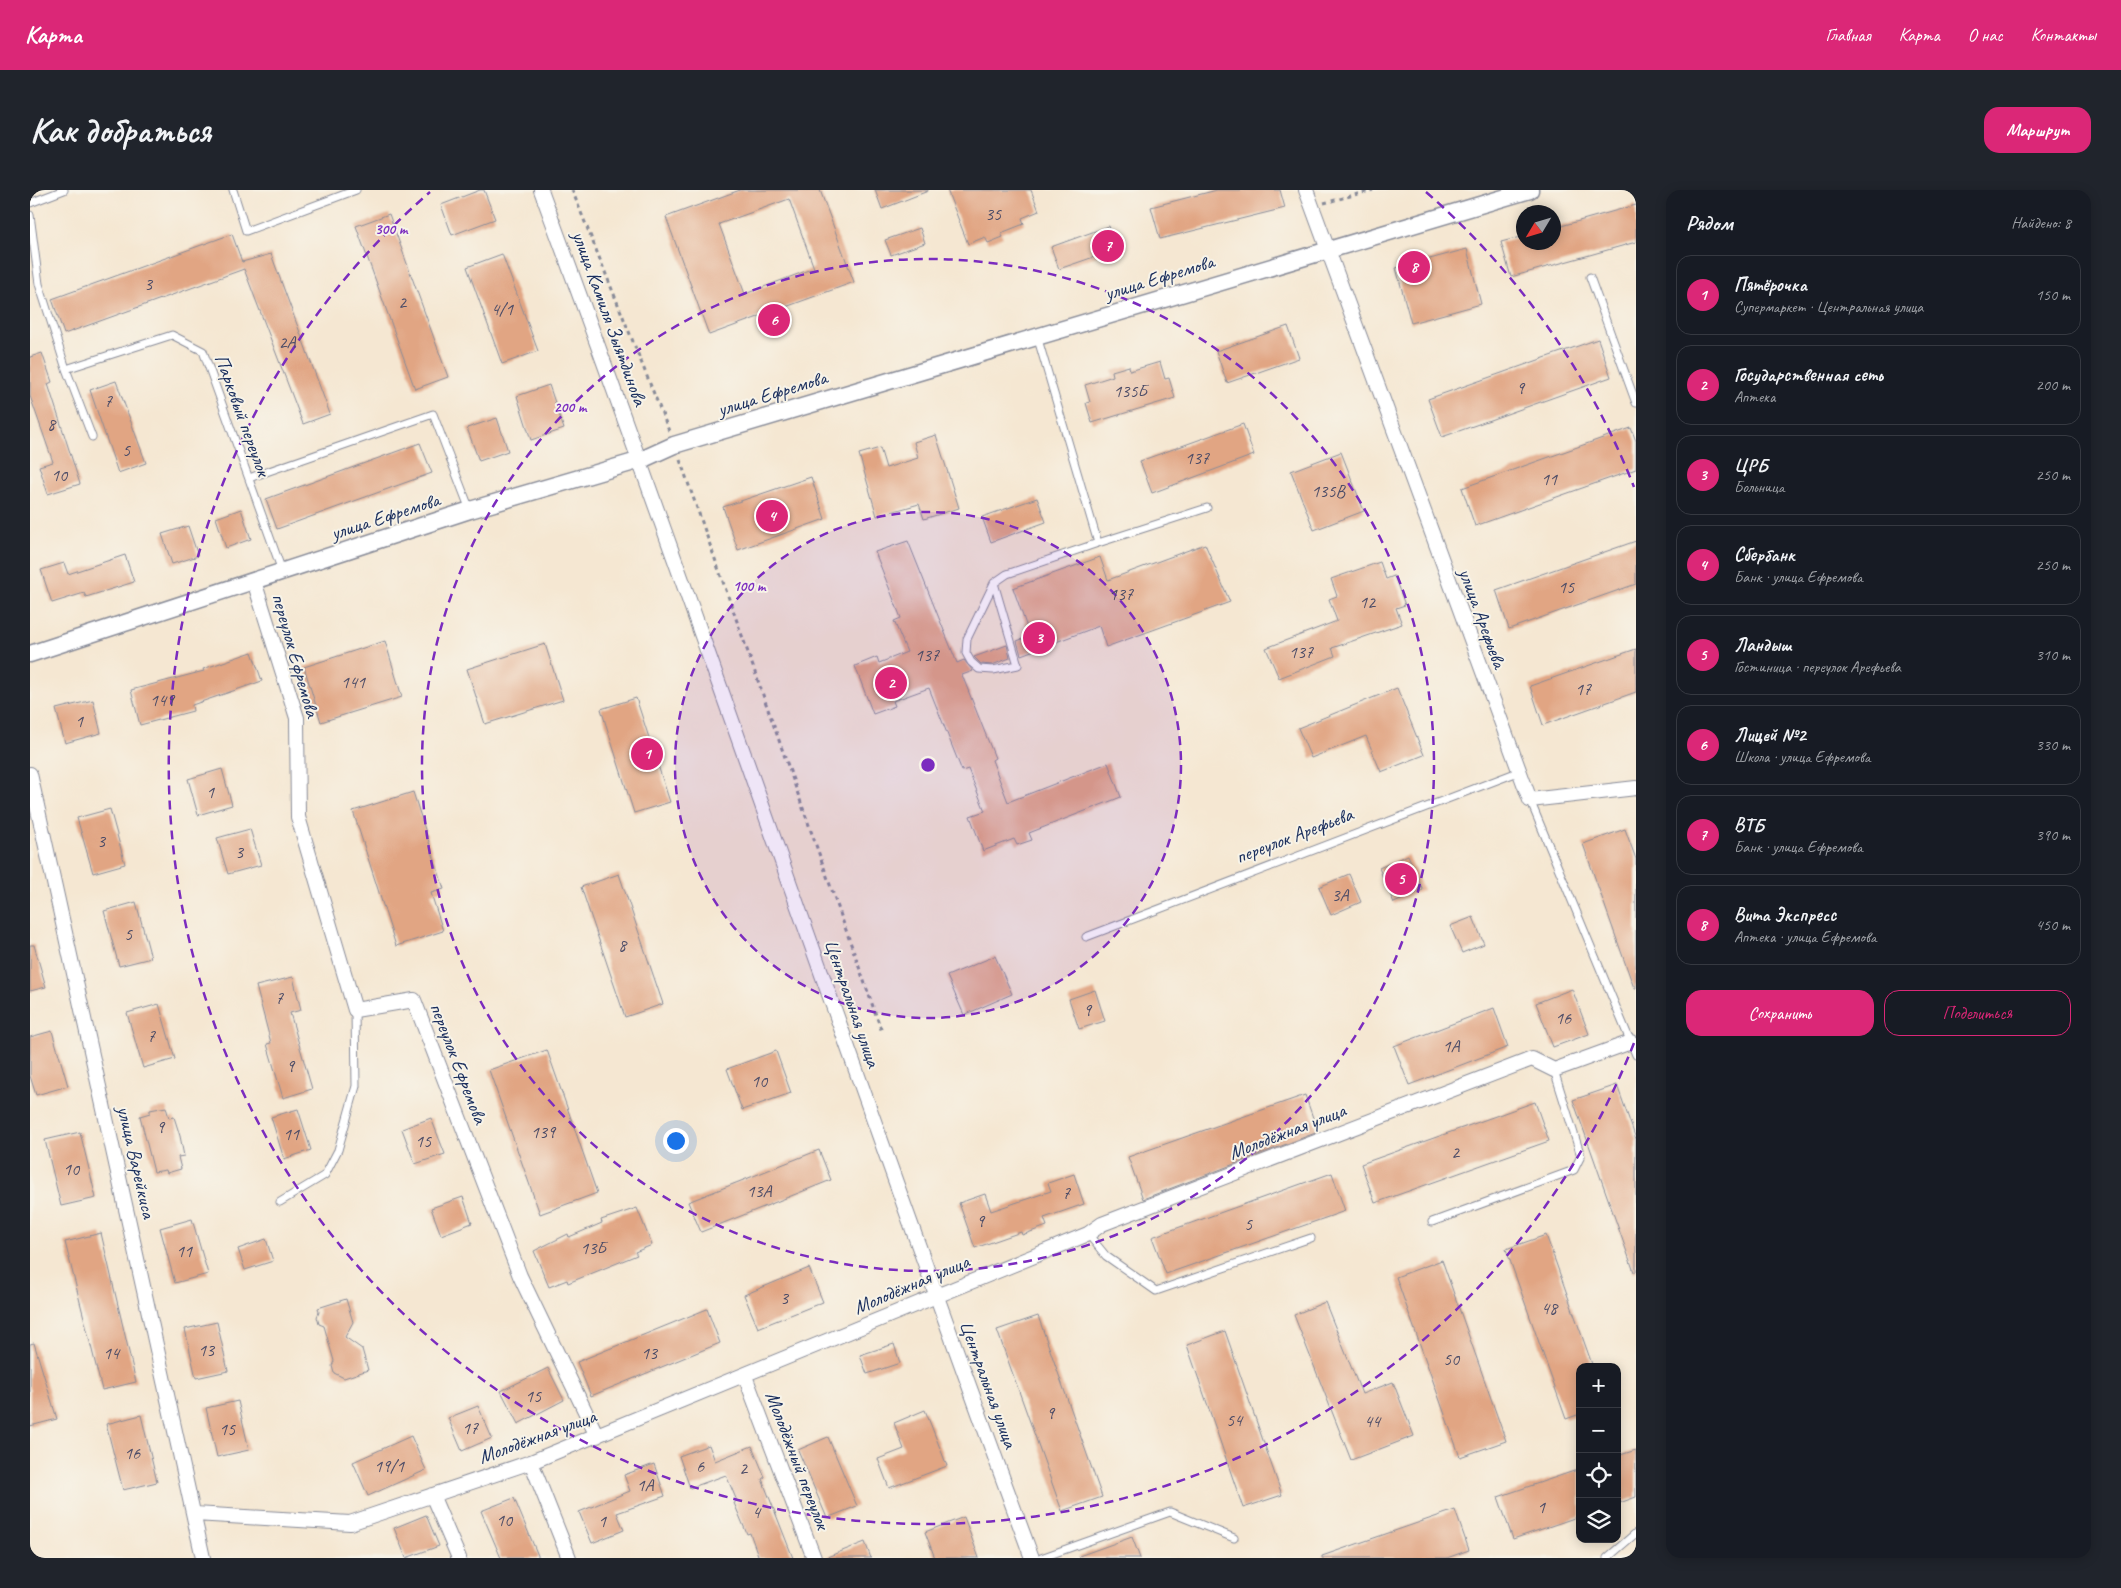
<!DOCTYPE html>
<html lang="ru">
<head>
<meta charset="utf-8">
<style>
  body { margin:0; font-family:Caveat,sans-serif; background:#20242c; color:#f1f3f6 }
  .controls { position:absolute; right:15px; bottom:15px; display:grid; overflow:hidden; border-radius:10px; box-shadow:0 2px 12px #0003 }
  .controls button { width:45px; height:45px; display:grid; place-items:center; padding:0; border:0; border-bottom:1px solid #363941; background:#171b24; color:#f1f3f6; font:25px sans-serif }
  .compass { position:absolute; left:1486px; top:15px; width:45px; height:45px; border-radius:50%; background:#171b24; box-shadow:0 2px 12px #0003; rotate:232deg }
  .you { position:absolute; left:645px; top:950px; width:18px; height:18px; margin:-12px; border:4px solid #fff; border-radius:50%; background:#1a73e8; box-shadow:0 0 0 8px #1a73e833 }
  .badge { display:grid; place-items:center; width:32px; height:32px; border-radius:50%; background:#db2777; color:#fff; font-size:16px; font-weight:700 }
  .pin { position:absolute; translate:-50% -50%; border:2px solid #fff; box-shadow:0 1px 5px #0006 }
  .list { margin:0; padding:0; list-style:none }
  h2 { display:flex; justify-content:space-between; align-items:center; height:65px; margin:0; padding:0 20px; font-size:21px }
  h2 small { font-size:16px; font-weight:400; color:#9ea1a6 }
  .list li { display:grid; grid-template-columns:32px 1fr auto; gap:15px; align-items:center; box-sizing:border-box; height:80px; margin:0 10px 10px; padding:0 10px; border:1px solid #363941; border-radius:15px }
  .list b { display:block; font-size:19px; white-space:nowrap }
  .list p { margin:0; font-size:16px; white-space:nowrap; color:#9ea1a6 }
  .list em { font-size:16px; font-style:normal; color:#9ea1a6 }
  .actions { display:flex; gap:10px; padding:15px 20px }
  .actions a { flex:1; padding:11px 0; border:1px solid #db2777; border-radius:15px; text-align:center; font-size:18px; color:#db2777 }
  .actions .main { background:#db2777; color:#fff }
  .icon { flex:none; width:28px; height:28px; fill:none; stroke:currentColor; stroke-width:2; stroke-linecap:round; stroke-linejoin:round }
  .map { position:relative; flex:none; width:1606px; height:1368px; overflow:hidden; border-radius:15px }
  header { display:flex; align-items:center; gap:30px; box-sizing:border-box; height:70px; padding:0 25px; background:#db2777; color:#fff }
  header strong { font-size:24px }
  nav { display:flex; gap:28px; margin-inline-start:auto; font-size:18px }
  .intro { display:flex; align-items:center; justify-content:space-between; box-sizing:border-box; height:120px; padding:0 30px }
  h1 { margin:0; font-size:35px }
  .button { padding:12px 22px; border-radius:15px; background:#db2777; color:#fff; font-size:18px; font-weight:700 }
  main { display:flex; gap:30px; padding:0 30px }
  aside { flex:1; background:#171b24; border-radius:15px; box-shadow:0 2px 12px #0003 }
  .map>svg:first-child { display:block }
  .building { fill:#e1a583; fill-rule:evenodd }
  .lines { fill:none; stroke-linecap:round; stroke-linejoin:round }
  .service-casing { stroke:#888b98; stroke-width:9 }
  .minor-casing { stroke:#888b98; stroke-width:16 }
  .tertiary-casing { stroke:#888b98; stroke-width:19 }
  .path { stroke:#888b98; stroke-width:3; stroke-dasharray:4 4; stroke-linecap:butt }
  .service { stroke:#fff; stroke-width:7 }
  .minor { stroke:#fff; stroke-width:14 }
  .tertiary { stroke:#fff; stroke-width:16 }
  .ring { fill:none; stroke:#7b2cbf; stroke-width:2.5; stroke-dasharray:9 6 }
  .labels { text-anchor:middle; stroke-width:4; stroke-linejoin:round; paint-order:stroke }
  .number-label { font-size:18px; fill:#4c4c67 }
  .street-label { font-size:20px; fill:#1b2f5e; stroke:#f7f3e8 }
  .centre { fill:#7b2cbf; stroke:#f7f3e8; stroke-width:2.5 }
  .ring-label { font-size:15px; text-anchor:middle; font-weight:bold; fill:#7b2cbf; stroke:#f7f3e8; stroke-width:4; stroke-linejoin:round; paint-order:stroke }
</style>
</head>
<body>
<header>
<strong>Карта</strong>
<nav><a>Главная</a><a>Карта</a><a>О нас</a><a>Контакты</a></nav>
</header>
<div class="intro"><h1>Как добраться</h1><a class="button">Маршрут</a></div>
<main>
<div class="map">
<svg width="1606" height="1368" viewBox="0 0 1606 1368">
  <rect width="100%" height="100%" fill="#f7f3e8"/>
  <filter id="ink" filterUnits="userSpaceOnUse"><feTurbulence type="fractalNoise" baseFrequency=".02" numOctaves="2"/><feDisplacementMap in="SourceGraphic" scale="10" xChannelSelector="R" yChannelSelector="G"/><feConvolveMatrix kernelMatrix="1 2 1 2 8 2 1 2 1" color-interpolation-filters="sRGB"/></filter>
  <filter id="wash" filterUnits="userSpaceOnUse"><feTurbulence type="fractalNoise" baseFrequency=".0096" numOctaves="4" result="noise"/><feDisplacementMap in="SourceGraphic" scale="20" xChannelSelector="R" yChannelSelector="G"/><feGaussianBlur stdDeviation="1.12" result="paint"/><feColorMatrix in="noise" values="0 0 0 0 0 0 0 0 0 0 0 0 0 0 0 0 0 1.4 0 .05"/><feComposite in="paint" operator="in"/></filter>
  <g filter="url(#wash)">
    <rect width="100%" height="100%" fill="#f5e7d2"/>
    <g id="blocks">
      <!-- building -->
      <path class="building" d="M450,0h4l11,29 -43,16 -11,-30z
        M710,0h80l34,92 -145,53 -43,-118zM759,9l25,69 -69,26 -26,-70z
        M845,0h53v1l-46,18z
        M917,0h84l8,21 -17,7 2,6 -23,9 2,4 -15,6 -3,-6 -17,7z
        M1187,0h63l5,18 -125,31 -9,-32z
        M1606,15v37l-125,35 -10,-35 23,-6v6h30v-14z
        M359,24l59,163 -33,12 -59,-163z
        M1079,36l8,23 -58,20 -8,-22z
        M890,38l5,15 -34,12 -6,-15z
        M202,44l10,28 29,-8 59,160 -27,10 -59,-155 -180,65 -12,-35z
        M1437,59l14,55 -70,19 -15,-55z
        M472,64l36,97 -36,13 -35,-97z
        M1258,136l11,32 -72,25 -11,-32z
        M1568,149l13,38 -169,60 -14,-38z
        M12,163l10,29 -4,2 32,100 -32,10 -9,-28 14,-4 -23,-66v-39z
        M1130,172l5,17 4,-1 6,20 -83,25 -6,-20 4,-1 -5,-17 28,-9 -1,-5 17,-5 1,5z
        M86,191l30,82 -28,10 -28,-83z
        M519,195l15,44 -33,11 -14,-44z
        M467,228l11,33 -29,10 -12,-33z
        M1213,234l11,31 -102,38 -12,-32z
        M1601,238l5,13v28l-161,57 -13,-38z
        M906,245l23,73 -35,11 -5,-15 -42,12 -18,-62 21,-6 6,20 32,-10 -4,-16z
        M390,253l12,30 -155,56 -11,-30z
        M1311,262l23,59 -50,19 -23,-59z
        M781,287l14,42 -87,31 -15,-43z
        M1007,308l9,24 -55,20 -9,-25z
        M211,319l10,30 -25,9 -10,-30z
        M158,336l10,30 -26,8 -10,-30z
        M878,351l49,122 7,-3 9,11 -11,4 33,83 -3,2 16,42 100,-39 13,34 -92,36 3,7 -15,5 -3,-6 -31,12 -13,-35 15,-5 -17,-42 -6,2 -33,-83 -36,13 2,5 -22,8 -18,-48 22,-9 2,6 28,-11 -13,-31 7,-3 -26,-66z
        M1606,351v43l-127,45 -13,-39z
        M1175,354l25,58 -124,45 -7,-21 -78,29 -4,-14 13,-5 -17,-48 87,-31 8,23z
        M95,365l9,27 -48,15 -2,-4 -32,10 -11,-33 23,-7 4,11z
        M1350,372l6,17 8,-3 11,29 -9,3 6,16 -70,24 3,8 -56,22 -13,-30 71,-27 -8,-22 8,-3 -6,-17z
        M355,451l17,56 -81,25 -17,-55z
        M515,454l18,56 -78,24 -18,-55z
        M977,455l3,13 -18,7 -11,-1 -7,-7z
        M1606,459v43l-93,33 -13,-39z
        M222,462l10,29 -70,24 1,6 -53,14 -9,-35 73,-19 -1,-2z
        M1367,498l27,67 -43,17 -15,-36 -55,22 -13,-30z
        M606,508l34,104 -36,11 -33,-104z
        M63,510l8,33 -36,10 -9,-34z
        M192,579l10,36 -34,10 -10,-36z
        M383,602l31,97 -13,4 12,38 -47,15 -43,-135z
        M80,619l15,55 -32,9 -16,-55z
        M220,639l11,36 -33,9 -11,-36z
        M1595,639l11,30v129h-2l-51,-144z
        M1378,665l15,35 -29,13 -15,-35z
        M589,684l44,130 -38,13 -44,-130z
        M1319,684l12,28 -30,13 -12,-28z
        M106,712l15,56 -32,8 -15,-55z
        M1443,727l11,27 -22,9 -12,-27z
        M0,755h4l12,42 -16,4z
        M965,766l17,38 -48,21 -17,-39z
        M263,787l8,33 -11,3 22,76 -29,9 -16,-54 4,-1 -15,-57z
        M1542,799l17,45 -36,13 -17,-44z
        M1065,800l10,31 -26,8 -10,-30z
        M129,814l16,55 -32,9 -16,-55z
        M1464,818l14,39 -99,38 -15,-39z
        M22,841l16,55 -32,9 -6,-19v-39z
        M517,860l50,143 -57,21 -51,-144z
        M746,861l15,42 -49,17 -15,-41z
        M1587,895l19,54v133h-2l-61,-172z
        M1275,905l13,37 -175,67 -15,-42z
        M1505,912l14,39 -174,62 -14,-39z
        M136,917l3,11 5,-1 6,19 4,20 -6,1 3,12 -14,4 -1,-3 -12,2 -14,-56 10,-3v-3z
        M268,919l13,41 -27,9 -13,-42z
        M401,928l14,36 -30,10 -13,-35z
        M50,942l16,66 -35,8 -16,-66z
        M789,960l12,30 -130,52 -13,-30z
        M1302,983l13,38 -179,63 -14,-37z
        M1044,984l10,30 -40,14 3,8 -25,9 -1,-3 -46,16 -16,-45 26,-9 6,17 60,-20 -3,-8z
        M433,1007l9,26 -31,12 -10,-27z
        M607,1018l15,37 -17,7 2,3 -69,28 -1,-3 -18,7 -15,-36 34,-17 1,3 33,-14 -1,-3z
        M162,1029l16,55 -33,9 -15,-55z
        M71,1043l35,149 -34,8 -37,-148z
        M1516,1045l47,132h-13v47l-14,5 -60,-170z
        M236,1049l7,22 -28,9 -7,-21z
        M1412,1070l64,181 -46,16 -64,-180z
        M779,1078l14,34 -65,26 -14,-33z
        M316,1109l7,23 -8,15 17,12 6,21 -24,8 -10,-5 -2,-7 2,-5 -10,-35 -5,-2 -2,-7 2,-5 -1,-4z
        M1295,1112l37,92 31,-12 21,54 -63,24 -57,-145z
        M677,1119l13,34 -129,53 -14,-34z
        M1008,1126l64,181 -40,14 -65,-181z
        M187,1132l11,49 -32,7 -11,-49z
        M1195,1141l57,164 -39,13 -56,-163z
        M4,1153l23,76 -27,7v-82z
        M864,1154l6,19 -33,11 -7,-19z
        M518,1178l16,32 -46,24 -17,-33z
        M208,1211l11,49 -32,7 -11,-49z
        M448,1216l14,32 -30,13 -14,-33z
        M895,1220l22,56 -58,22 -11,-29 26,-10 -10,-26z
        M111,1225l16,67 -34,8 -17,-66z
        M381,1246l15,34 -58,26 -15,-34z
        M798,1247l29,69 -30,12 -29,-68z
        M679,1255l6,16 37,-15 13,31 -3,2 31,79h-34l-9,-25 -3,1 -13,-31 3,-2 -11,-26 -36,13 -11,-32z
        M1606,1260v47l-19,7v-48z
        M624,1274l11,32 -48,17 7,17 -32,13 -13,-31 51,-21 -6,-16z
        M1550,1279v47l-67,23 -15,-42z
        M484,1308l25,60h-38l-20,-47z
        M1425,1320l14,40 -22,8h-125v-2z
        M396,1325l13,31 -33,12 -12,-30z
        M934,1327l15,41h-44l-10,-26z
        M1102,1347l8,21h-60l-1,-2z
        M835,1352l6,16h-43l-1,-1z"/>
    </g>
  </g>
  <g filter="url(#ink)">
    <use href="#blocks" fill-opacity="0" stroke="#888b98" stroke-width="1"/>
    <g class="lines">
      <defs>
        <path id="service" d="M203,0l13,41 110,-41
          M0,13l34,-13
          M0,25l9,69 27,85 26,68
          M1560,87l46,126
          M36,179l106,-34 31,16 79,220
          M219,288l184,-64 37,96
          M1068,353l109,-35
          M964,393l24,82 -25,5 -14,-1 -8,-7 -5,-9 1,-14 27,-56 13,-9 91,-31 -61,-207
          M1500,610l106,255
          M1056,747l432,-165
          M250,1012l45,-27 13,-25 18,-64 -1,-76
          M1402,1032l142,-52 7,-14 -27,-86
          M1058,1044l18,22 50,35 155,-53
          M1011,1368l129,-46 64,26
          M1577,1368l29,-25"/>
        <path id="minor" d="M511,0c168,455 323,914 491,1368
          M1276,0l224,610 106,-12
          M224,391l43,137 1,99 57,193 59,-10 106,276 77,160
          M0,584l173,784
          M715,1186l69,182
          M501,1272l38,96
          M402,1305l27,63
          M165,1324l155,9 181,-61 557,-228 14,-10 430,-165 22,11 77,-28"/>
        <path id="tertiary" d="M0,464l440,-144 171,-50 33,-15 856,-255"/>
      </defs>
      <!-- service casing -->
      <use href="#service" class="service-casing"/>
      <!-- minor casing -->
      <use href="#minor" class="minor-casing"/>
      <!-- tertiary casing -->
      <use href="#tertiary" class="tertiary-casing"/>
      <!-- path -->
      <path class="path" d="M542,0l97,241
        M1294,13l49,-13
        M650,270l202,572"/>
      <!-- service -->
      <use href="#service" class="service"/>
      <!-- minor -->
      <use href="#minor" class="minor"/>
      <!-- tertiary -->
      <use href="#tertiary" class="tertiary"/>
    </g>
  </g>
  <!-- distance rings -->
  <circle cx="898" cy="575" r="253" fill="#7b2cbf" fill-opacity=".12"/>
  <g class="ring">
    <circle cx="898" cy="575" r="253"/>
    <circle cx="898" cy="575" r="506"/>
    <path d="M1604 853A759 759 0 1 1 400 2M1396 2A759 759 0 0 1 1604 297"/>
  </g>
  <g class="labels">
    <!-- number labels -->
    <g class="number-label">
      <text x="963" y="30">35</text>
      <text x="118" y="100">3</text>
      <text x="372" y="118">2</text>
      <text x="472" y="125">4/1</text>
      <text x="257" y="158">2А</text>
      <text x="1490" y="204">9</text>
      <text x="1100" y="207">135Б</text>
      <text x="78" y="217">7</text>
      <text x="21" y="240">8</text>
      <text x="96" y="266">5</text>
      <text x="1167" y="274">137</text>
      <text x="29" y="291">10</text>
      <text x="1519" y="295">11</text>
      <text x="1298" y="307">135В</text>
      <text x="1536" y="403">15</text>
      <text x="1091" y="410">137</text>
      <text x="1337" y="418">12</text>
      <text x="1271" y="468">137</text>
      <text x="897" y="471">137</text>
      <text x="323" y="498">141</text>
      <text x="1553" y="505">17</text>
      <text x="132" y="516">149</text>
      <text x="49" y="537">1</text>
      <text x="180" y="608">1</text>
      <text x="71" y="657">3</text>
      <text x="209" y="668">3</text>
      <text x="1310" y="711">3А</text>
      <text x="98" y="750">5</text>
      <text x="592" y="761">8</text>
      <text x="249" y="814">7</text>
      <text x="1057" y="826">9</text>
      <text x="1533" y="834">16</text>
      <text x="121" y="852">7</text>
      <text x="1421" y="862">1А</text>
      <text x="260" y="882">9</text>
      <text x="729" y="897">10</text>
      <text x="130" y="943">9</text>
      <text x="513" y="948">139</text>
      <text x="261" y="950">11</text>
      <text x="393" y="957">15</text>
      <text x="1425" y="968">2</text>
      <text x="41" y="985">10</text>
      <text x="729" y="1007">13А</text>
      <text x="1036" y="1009">7</text>
      <text x="950" y="1037">9</text>
      <text x="1218" y="1040">5</text>
      <text x="563" y="1064">13Б</text>
      <text x="154" y="1067">11</text>
      <text x="754" y="1114">3</text>
      <text x="1519" y="1124">48</text>
      <text x="176" y="1166">13</text>
      <text x="81" y="1169">14</text>
      <text x="619" y="1169">13</text>
      <text x="1421" y="1175">50</text>
      <text x="503" y="1212">15</text>
      <text x="1020" y="1229">9</text>
      <text x="1204" y="1236">54</text>
      <text x="1342" y="1237">44</text>
      <text x="440" y="1244">17</text>
      <text x="197" y="1245">15</text>
      <text x="102" y="1269">16</text>
      <text x="359" y="1282">19/1</text>
      <text x="670" y="1282">6</text>
      <text x="713" y="1284">2</text>
      <text x="615" y="1301">1А</text>
      <text x="1511" y="1323">1</text>
      <text x="726" y="1328">4</text>
      <text x="474" y="1336">10</text>
      <text x="572" y="1337">1</text>
    </g>
    <!-- street labels -->
    <g class="street-label">
      <text transform="translate(1129 87) rotate(-17)" y="7">улица Ефремова</text>
      <text transform="translate(580 128) rotate(70)" y="7">улица Камиля Зыятдинова</text>
      <text transform="translate(742 203) rotate(-17)" y="7">улица Ефремова</text>
      <text transform="translate(213 225) rotate(70)" y="7">Парковый переулок</text>
      <text transform="translate(355 326) rotate(-18)" y="7">улица Ефремова</text>
      <text transform="translate(1453 428) rotate(70)" y="7">улица Арефьева</text>
      <text transform="translate(266 465) rotate(74)" y="7">переулок Ефремова</text>
      <text transform="translate(1264 645) rotate(-21)" y="7">переулок Арефьева</text>
      <text transform="translate(823 813) rotate(71)" y="7">Центральная улица</text>
      <text transform="translate(429 873) rotate(69)" y="7">переулок Ефремова</text>
      <text transform="translate(1257 941) rotate(-21)" y="7">Молодёжная улица</text>
      <text transform="translate(107 972) rotate(77)" y="7">улица Варейкиса</text>
      <text transform="translate(881 1094) rotate(-23)" y="7">Молодёжная улица</text>
      <text transform="translate(959 1194) rotate(70)" y="7">Центральная улица</text>
      <text transform="translate(507 1246) rotate(-20)" y="7">Молодёжная улица</text>
      <text transform="translate(768 1270) rotate(69)" y="7">Молодёжный переулок</text>
    </g>
  </g>
  <circle cx="898" cy="575" r="8" class="centre"/>
  <g class="ring-label">
    <text x="361" y="44">300 m</text>
    <text x="540" y="222">200 m</text>
    <text x="719" y="401">100 m</text>
  </g>
</svg>
<div class="controls">
<button>+</button>
<button>−</button>
<button><svg class="icon" aria-label="locate" viewBox="0 0 24 24"><circle cx="12" cy="12" r="6"/><path d="M12 2v4M12 18v4M2 12h4M18 12h4"/></svg></button>
<button><svg class="icon" aria-label="layers" viewBox="0 0 24 24"><path d="M12 4l9 5-9 5-9-5zM3 14l9 5 9-5"/></svg></button>
</div>
<svg class="compass" viewBox="-18 -18 36 36"><path d="M0-13l5 13h-10z" fill="#e53935"/><path d="M0 13l5-13h-10z" fill="#9ea1a6"/></svg>
<div class="you"></div>
<div class="pin badge" style="left:617px;top:564px">1</div>
<div class="pin badge" style="left:861px;top:493px">2</div>
<div class="pin badge" style="left:1009px;top:448px">3</div>
<div class="pin badge" style="left:742px;top:326px">4</div>
<div class="pin badge" style="left:1371px;top:689px">5</div>
<div class="pin badge" style="left:744px;top:130px">6</div>
<div class="pin badge" style="left:1078px;top:56px">7</div>
<div class="pin badge" style="left:1384px;top:77px">8</div>
</div>
<aside>
<h2>Рядом<small>Найдено: 8</small></h2>
<ul class="list">
<li><span class="badge">1</span><div><b>Пятёрочка</b><p>Супермаркет · Центральная улица</p></div><em>150 m</em></li>
<li><span class="badge">2</span><div><b>Государственная сеть</b><p>Аптека</p></div><em>200 m</em></li>
<li><span class="badge">3</span><div><b>ЦРБ</b><p>Больница</p></div><em>250 m</em></li>
<li><span class="badge">4</span><div><b>Сбербанк</b><p>Банк · улица Ефремова</p></div><em>250 m</em></li>
<li><span class="badge">5</span><div><b>Ландыш</b><p>Гостиница · переулок Арефьева</p></div><em>310 m</em></li>
<li><span class="badge">6</span><div><b>Лицей №2</b><p>Школа · улица Ефремова</p></div><em>330 m</em></li>
<li><span class="badge">7</span><div><b>ВТБ</b><p>Банк · улица Ефремова</p></div><em>390 m</em></li>
<li><span class="badge">8</span><div><b>Вита Экспресс</b><p>Аптека · улица Ефремова</p></div><em>450 m</em></li>
</ul>
<div class="actions"><a class="main">Сохранить</a><a>Поделиться</a></div>
</aside>
</main>
</body>
</html>
